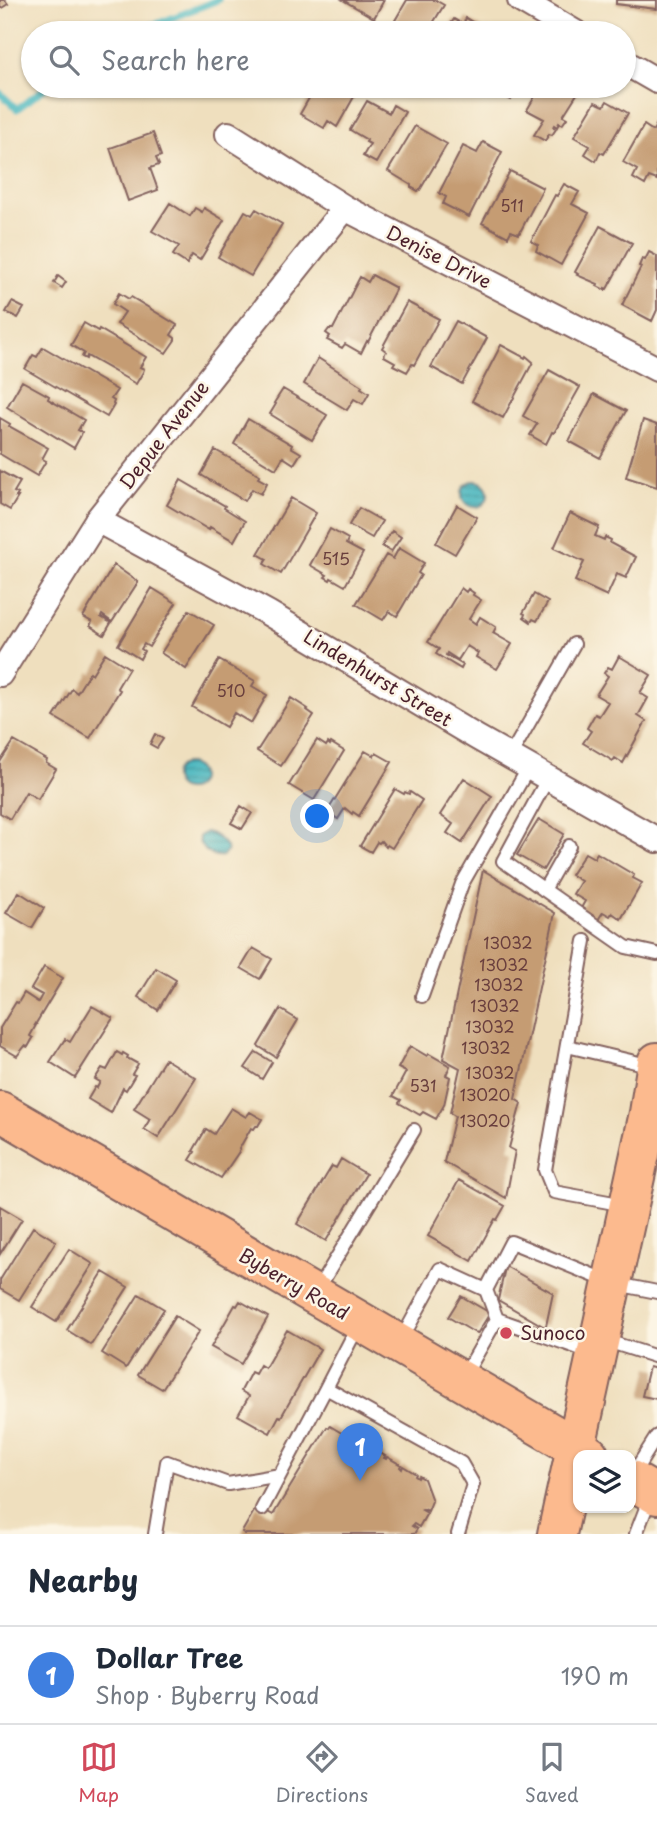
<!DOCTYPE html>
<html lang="en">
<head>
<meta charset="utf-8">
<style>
  body { margin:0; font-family:"Playpen Sans",sans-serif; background:#f6f6f7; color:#1f2937 }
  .controls { position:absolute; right:21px; bottom:21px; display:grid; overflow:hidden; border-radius:14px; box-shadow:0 2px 5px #0004 }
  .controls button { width:63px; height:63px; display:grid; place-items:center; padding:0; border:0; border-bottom:2px solid #e0e1e3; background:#fff; color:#1f2937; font:35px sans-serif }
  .you { position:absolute; left:318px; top:817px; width:24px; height:24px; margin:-18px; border:5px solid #fff; border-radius:50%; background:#1a73e8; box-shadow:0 0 0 10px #1a73e833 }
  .badge { display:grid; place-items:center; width:46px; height:46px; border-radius:50%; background:#d1495b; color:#fff; font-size:23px; font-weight:700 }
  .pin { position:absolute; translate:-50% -58px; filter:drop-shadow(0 2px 4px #0008) }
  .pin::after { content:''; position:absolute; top:37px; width:24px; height:21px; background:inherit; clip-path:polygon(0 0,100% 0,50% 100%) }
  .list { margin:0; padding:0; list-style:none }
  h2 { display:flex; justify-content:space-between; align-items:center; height:91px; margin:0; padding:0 28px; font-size:30px }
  h2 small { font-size:23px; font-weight:400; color:#747a83 }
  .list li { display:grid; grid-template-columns:46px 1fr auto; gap:21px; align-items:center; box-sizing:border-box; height:98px; padding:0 28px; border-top:2px solid #e0e1e3 }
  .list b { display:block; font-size:26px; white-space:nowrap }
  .list p { margin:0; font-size:23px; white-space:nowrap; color:#747a83 }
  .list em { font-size:23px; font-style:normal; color:#747a83 }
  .icon { flex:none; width:38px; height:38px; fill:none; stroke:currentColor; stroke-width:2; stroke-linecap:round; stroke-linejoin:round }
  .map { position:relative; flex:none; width:657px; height:1534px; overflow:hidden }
  .search { position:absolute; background:#fff; box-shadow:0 2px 5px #0004; left:21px; right:21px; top:21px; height:77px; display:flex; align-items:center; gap:18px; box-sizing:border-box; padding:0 24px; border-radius:38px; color:#747a83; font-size:26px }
  .sheet { height:189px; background:#fff }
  nav { display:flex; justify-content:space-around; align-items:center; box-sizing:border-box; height:98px; border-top:2px solid #e0e1e3; background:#fff; font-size:19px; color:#747a83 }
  nav a { display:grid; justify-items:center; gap:4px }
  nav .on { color:#d1495b }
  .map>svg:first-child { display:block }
  .water { fill:url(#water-rules); stroke:#496b76; stroke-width:2 }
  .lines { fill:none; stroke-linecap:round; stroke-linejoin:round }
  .stream { stroke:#48b7c0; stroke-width:7 }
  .building { fill:#c59c73 }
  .service-casing { stroke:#84625e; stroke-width:16 }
  .minor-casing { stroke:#84625e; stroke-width:28 }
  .primary-casing { stroke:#84625e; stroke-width:42 }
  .service { stroke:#fff; stroke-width:12 }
  .minor { stroke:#fff; stroke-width:24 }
  .primary { stroke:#fcba8e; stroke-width:38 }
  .poi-dot { fill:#d1495b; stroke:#fcf5e5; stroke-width:2.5 }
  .labels { text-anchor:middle; stroke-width:5; stroke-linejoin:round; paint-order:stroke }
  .number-label { font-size:16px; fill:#693e3d }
  .street-label { font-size:19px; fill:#4a1f2b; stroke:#fcf5e5 }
  .poi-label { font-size:19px; fill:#4a1f2b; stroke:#fcf5e5; text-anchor:start }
</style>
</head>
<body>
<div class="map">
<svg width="657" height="1534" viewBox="0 0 657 1534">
  <defs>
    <pattern id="water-rules" width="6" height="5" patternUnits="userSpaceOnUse" patternTransform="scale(1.75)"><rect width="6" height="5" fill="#48b7c0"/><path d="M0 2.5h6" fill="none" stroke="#3e949c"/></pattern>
  </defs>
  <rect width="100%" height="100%" fill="#fcf5e5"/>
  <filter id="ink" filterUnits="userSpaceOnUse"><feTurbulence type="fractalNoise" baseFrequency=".0143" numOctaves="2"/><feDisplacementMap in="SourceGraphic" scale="14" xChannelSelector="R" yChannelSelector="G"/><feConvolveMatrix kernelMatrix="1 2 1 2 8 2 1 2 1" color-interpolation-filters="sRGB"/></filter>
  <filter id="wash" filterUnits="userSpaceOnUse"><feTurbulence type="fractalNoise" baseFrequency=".00686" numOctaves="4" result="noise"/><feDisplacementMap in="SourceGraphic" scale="28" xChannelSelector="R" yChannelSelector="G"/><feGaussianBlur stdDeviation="1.57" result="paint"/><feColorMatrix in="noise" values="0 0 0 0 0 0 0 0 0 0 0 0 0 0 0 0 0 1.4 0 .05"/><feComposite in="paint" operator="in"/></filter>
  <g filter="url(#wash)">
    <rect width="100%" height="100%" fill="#efdfbe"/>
    <!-- water -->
    <path class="water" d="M462 494a13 13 0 1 1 26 0a13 13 0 1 1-26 0Z
      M174 777a13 13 0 1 1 26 0a13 13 0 1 1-26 0Z
      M206,832c8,2 20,10 21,19l-4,5c-11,2 -26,-9 -24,-20z"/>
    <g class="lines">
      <!-- stream -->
      <path class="stream" d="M124,33l35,-10 59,-23
        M0,93l17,16 31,-23"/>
    </g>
    <g id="blocks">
      <!-- building -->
      <path class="building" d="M0,0h5l3,4 -8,5z
        M343,0h41l-10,18z
        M407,0h28l9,5 -17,28h-30l-7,-4z
        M616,0h41v9l-41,-5z
        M466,18l21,13 -1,2h-41l9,-14 9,5z
        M274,26l13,7h-17z
        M305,26l12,7h-17z
        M283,86h20l-5,8z
        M316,86h44l-23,41 -9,-6 -4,7 -24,-14z
        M485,86h34l-8,14z
        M541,86h41l-19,30 4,2 -5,7 -3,-2 -2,4 -3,-2 -1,2 3,2 -4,6 -3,-1 -4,7 -11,-6 10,-16 -17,-9z
        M367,101l22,12 4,-8 12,7 -29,51 -13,-7 7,-12 -4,-2 1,-2 -17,-10z
        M607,101l21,12 -24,41 -4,-2 -4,9 -11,-7 5,-8 -16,-9 21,-35 9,4z
        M657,123v57l-8,-3 -4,8 -12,-7 4,-8 -14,-8 21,-37 9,6z
        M415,126l32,18 -27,46 -2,1 -7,-4v-2l-23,-14z
        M153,133l8,23 -5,2 3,7 -9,3 8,22 -30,11 -18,-53z
        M483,142l19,10 -33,65 -26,-13 3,-7 -7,-4 24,-47 14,7z
        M510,171l33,17 -24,46 -8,-3 -3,6 -26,-14z
        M564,184l15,8 -7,12 17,9 -28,52 -25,-14 2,-6 -7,-4 24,-46 2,1z
        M170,203l20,13 5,-8 7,4 2,-4 20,12 -24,40 -8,-5 -5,9 -14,-9 6,-9 -27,-15z
        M256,209l26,15 -31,52 -33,-19 27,-46 7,4z
        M600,226l32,17 -25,46 -2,-1v2l-8,-4 1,-2 -21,-9 1,-1 -3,-2z
        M649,252l8,4v54l-5,11 -30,-16 19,-38 -2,-1 3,-7 3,1z
        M372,275l24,13 -28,54 -1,-1 -6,12 -16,-9 -3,4 -15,-8 3,-4 -4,-3 3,-4h4l27,-52 8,5z
        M58,276l8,6 -4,6 -8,-5z
        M119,293l10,6 2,-2 46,28 -6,10 4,3v2l-9,13 -49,-29 8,-12 -12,-8z
        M12,302l12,6 -6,10 -12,-6z
        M407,302l32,17 -25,46 -2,-1 -5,8 -14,-7 2,-3 -11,-6 2,-5 -4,-3z
        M456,321l31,17 -25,46 -31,-17z
        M84,323l14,8 1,-2 47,28 -6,10 4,2 -1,3 -7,12 -49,-28 -1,3 -4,-2 2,-4 -13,-8z
        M501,345l24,13 1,-2 7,6 -30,56 -31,-17z
        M43,347l74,43 -6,9 3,2 -1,3 1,1 -7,12 -82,-48 8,-14 4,2z
        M318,358l44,28 -1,2 8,5 -6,11 -9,-5 -7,11 -43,-26z
        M549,370l31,17 -26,46 -2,-1 -6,12 -16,-9 7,-11 -14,-8z
        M22,381l27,15 -1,3 36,21 -6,10 4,2 -1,3 -7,13 -67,-41z
        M283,389l44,26 -15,25 -42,-26 6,-10 -2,-1z
        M594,394l32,17 -26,47 -31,-17z
        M0,418l10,6 -1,2 39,22 -6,11 4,2 -9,15 -37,-22z
        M248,419l44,26 -1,2 10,6 -7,11 -11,-7 -7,12 -42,-25z
        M643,420l14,5v62l-31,-10z
        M215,450l45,25 -2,3 9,5 -6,11 -9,-5 -7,12 -44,-26z
        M0,471l20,11 -6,10 4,2 -2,3h2l-8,13 -10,-6z
        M181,480l44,26 -1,2 21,13 -11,20 -24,-14 -1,3 -42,-25z
        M291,498l25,15 -35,61 -17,-10 3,-5 -9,-5z
        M457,505l20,12 -22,37 -19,-11z
        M359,508l23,13 -10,17 -23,-13z
        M570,513l29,14 -4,9 9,4 1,-3 6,3 -1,3 26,14 -10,21 -9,-4 -10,22 -32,-15 9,-19 -30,-14z
        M330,529l18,10 -2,5 17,9 -18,33 -14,-8 -1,2 -5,-3 2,-2 -17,-10z
        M392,531l9,6 -10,15 -9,-6z
        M399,548l25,15 -6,10 3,2 -24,41 -8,-5 -6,9 -27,-16 30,-49 7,4z
        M114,565l24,17 -26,40 -10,-7 -1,2 10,6 -7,12 -14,-9 2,-4 -9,-5z
        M152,588l24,15 -27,44 -5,-3 -3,5 3,2 -4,8 -22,-14z
        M461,588l5,4 2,-3 6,4 -1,2 8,5 -12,19 7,5 4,-7 16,10 -3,6 19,11 -15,25 -21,-12 2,-4 -11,-7 -9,14 -11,-7 -1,2 17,10 -2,4 -25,-15 3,-5 -11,-7z
        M534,594l14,8 -11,19 -4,-2 -2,3 -7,-5 1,-3 -2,-1z
        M189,610l25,15 -28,44 -25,-16z
        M105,653l24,15 -12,20 3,2 -30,48 -36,-21 18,-28 5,4 13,-21 2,2z
        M619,656l32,19 -11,18 8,5 -10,18 8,5 -23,42 -8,-5 -2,3 -30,-18 8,-12 -4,-3 8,-14 4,2 9,-14 -12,-7 12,-19 -4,-3 4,-6 4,2z
        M219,660l36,21 -3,5 15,9 -16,28 -17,-10 -8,14 -34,-20z
        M291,698l17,11 -1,1 7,5 -33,51 -24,-15z
        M155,734l8,5 -6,9 -7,-4z
        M317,740l9,6 2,-3 2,2 1,-2 13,8 -30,49 -25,-15z
        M14,741l33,19 -1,3 10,6 -18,30 -12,-7 -16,27 -10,-6v-51z
        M365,751l9,5 2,-3 16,9 -33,54 -6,-4 -1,2 -7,-6 -7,11 -11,-7z
        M464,778l28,18 -30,47 -15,-10 6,-9 -13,-9z
        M395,789l9,5 1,-2 4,2 1,-2 12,8 -30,48 -5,-3 -1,2 -5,-6 -2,2 -2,-1 -6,10 -11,-6z
        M241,806l11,7 -10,16 -11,-6z
        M539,819l25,15 -21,36 -26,-15z
        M585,853l9,5 3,-5 37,22 -1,3 9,5 -21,36 -9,-6 -2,3 -7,-4 -5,8 -18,-10 5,-9 -12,-7 8,-13 -10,-6z
        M483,870l72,43 -40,186 6,4 -12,45 6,3 -9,47 -62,-36 11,-46 -5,-3 10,-45 -17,-9z
        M19,892l25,16 -12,20 -26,-15z
        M253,948l19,11 -12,20 -19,-11z
        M44,967l19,11 -28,47h1l-6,11 3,2 -5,9 -3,-1 -8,10 -17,-10v-18l16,-26 2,1 6,-10 14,9 4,-7 -11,-6z
        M156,968l20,12 -18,30 -20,-13z
        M92,1006l21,12 -38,60 -25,-16 15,-23 5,3z
        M280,1009l18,11 -22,37 -18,-11z
        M410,1046l17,10 2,-2 21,12 -4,9 4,2 -6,28 -8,14 -13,-7 -3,3 -21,-12 2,-3 -8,-4 13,-24 -8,-4z
        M117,1052l5,3 1,-2 5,3 -1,2 11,6 -6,10 3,1 -9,15 -3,-2 -12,25 -23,-14 7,-12 2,1 3,-6 -5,-3 7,-11 5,2z
        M256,1052l16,10 -10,17 -17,-11z
        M165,1059l31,19 -38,60 -14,-9 6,-10 -16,-10z
        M231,1108l15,9 4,-5 12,7 -4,7h-2l-2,3 -3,-1 -12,21 1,1 -19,28 -31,-18 5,-8 -2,-1 13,-22 8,5z
        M341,1159l25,15 -40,67 -29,-17 35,-58 4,2z
        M459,1180l46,26 -8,14 -2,-1 -23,42 -44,-25z
        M0,1206l22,13 -22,35z
        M33,1227l23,14 -37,59 -19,-11v-9z
        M69,1249l24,15 -37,58 -24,-15z
        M507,1267l46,26 -7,33h-3l-45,-26 7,-32z
        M103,1272l25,15 -37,58 -24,-15z
        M139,1294l25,15 -38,59 -24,-15z
        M461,1296l29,17 -13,21 -29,-17z
        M240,1301l28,16 -27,47 -30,-17 24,-42 2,1z
        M175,1316l24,15 -37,58 -24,-14z
        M287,1330l33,19 -39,68 -2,-1 -9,17 -32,-18 11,-19 -8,-5 10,-19 4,2 5,-9 5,3z
        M649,1367l8,2v30l-15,-3z
        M330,1426l40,24 1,-2 14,8 -1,2 2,1 1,-2 14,8 -1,2 2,2 1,-3 13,8 -1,2 3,2 1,-2 5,3 8,22 -4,10 -4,-2 -2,1 5,3 -8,14 -5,-3 -2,2 5,3 -3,5h-169l-3,-2 15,-26 16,9 54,-88 2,1z"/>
    </g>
  </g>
  <g filter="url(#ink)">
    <use href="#blocks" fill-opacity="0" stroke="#84625e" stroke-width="2"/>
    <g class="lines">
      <defs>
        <path id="service" d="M510,756l64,-112
          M548,778l-45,83 123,86 31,7
          M544,890l25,-44
          M585,941l-40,229 9,22 71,13
          M422,996l40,-112 67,-117
          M567,1046l85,20
          M486,1290l11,29
          M316,1292l98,-162
          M358,1326l-32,62 135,75 12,21 -15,50
          M604,1340l53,17
          M400,1342l40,-73 46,21 25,-48 101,41 45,9
          M463,1378l34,-59 96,34
          M631,1477l26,-41
          M262,1509l64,-121
          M155,1534l12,-72 61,22 52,-9
          M636,1534l15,-39"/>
        <path id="minor" d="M520,0l56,33
          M624,62l33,19
          M228,134l117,74 312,161
          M97,520l171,93 208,124 181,103
          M0,674l97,-154 248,-312"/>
        <path id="primary" d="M0,1111l589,344
          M631,1480l26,15
          M557,1534l92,-421 8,-51"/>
      </defs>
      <!-- service casing -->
      <use href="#service" class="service-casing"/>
      <!-- minor casing -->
      <use href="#minor" class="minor-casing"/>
      <!-- primary casing -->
      <use href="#primary" class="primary-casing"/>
      <!-- service -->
      <use href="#service" class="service"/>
      <!-- minor -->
      <use href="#minor" class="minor"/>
      <!-- primary -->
      <use href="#primary" class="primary"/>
    </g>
  </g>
  <!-- markers -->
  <circle class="poi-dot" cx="506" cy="1333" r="7"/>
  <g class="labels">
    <!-- number labels -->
    <g class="number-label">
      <text x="512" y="212">511</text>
      <text x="336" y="565">515</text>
      <text x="231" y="697">510</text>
      <text x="508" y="949">13032</text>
      <text x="504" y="971">13032</text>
      <text x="499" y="991">13032</text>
      <text x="495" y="1012">13032</text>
      <text x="490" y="1033">13032</text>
      <text x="486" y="1054">13032</text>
      <text x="490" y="1079">13032</text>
      <text x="423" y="1092">531</text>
      <text x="485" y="1101">13020</text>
      <text x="485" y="1127">13020</text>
    </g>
    <!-- street labels -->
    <g class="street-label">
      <text transform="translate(439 257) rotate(27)" y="7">Denise Drive</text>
      <text transform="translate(164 435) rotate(-52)" y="7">Depue Avenue</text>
      <text transform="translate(378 678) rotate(31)" y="7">Lindenhurst Street</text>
      <text transform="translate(294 1284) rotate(30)" y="7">Byberry Road</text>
    </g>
    <!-- poi labels -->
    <g class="poi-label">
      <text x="520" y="1340">Sunoco</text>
    </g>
  </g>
</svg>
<div class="controls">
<button><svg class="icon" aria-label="layers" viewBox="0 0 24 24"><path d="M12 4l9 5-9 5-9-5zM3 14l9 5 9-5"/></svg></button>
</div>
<div class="you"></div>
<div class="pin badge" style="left:360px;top:1481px;background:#3f7fe0">1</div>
<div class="search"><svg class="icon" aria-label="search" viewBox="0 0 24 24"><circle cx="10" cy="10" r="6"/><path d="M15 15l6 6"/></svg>Search here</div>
</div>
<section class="sheet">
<h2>Nearby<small></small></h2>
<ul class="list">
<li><span class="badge" style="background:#3f7fe0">1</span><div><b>Dollar Tree</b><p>Shop · Byberry Road</p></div><em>190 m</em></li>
</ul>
</section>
<nav>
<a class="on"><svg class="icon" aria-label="map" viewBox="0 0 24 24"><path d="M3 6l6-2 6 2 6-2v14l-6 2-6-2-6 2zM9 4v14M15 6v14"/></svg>Map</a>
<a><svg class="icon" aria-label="directions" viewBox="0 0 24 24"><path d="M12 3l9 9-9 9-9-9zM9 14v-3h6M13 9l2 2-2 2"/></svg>Directions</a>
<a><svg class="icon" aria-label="saved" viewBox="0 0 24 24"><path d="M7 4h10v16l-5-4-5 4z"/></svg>Saved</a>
</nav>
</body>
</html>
